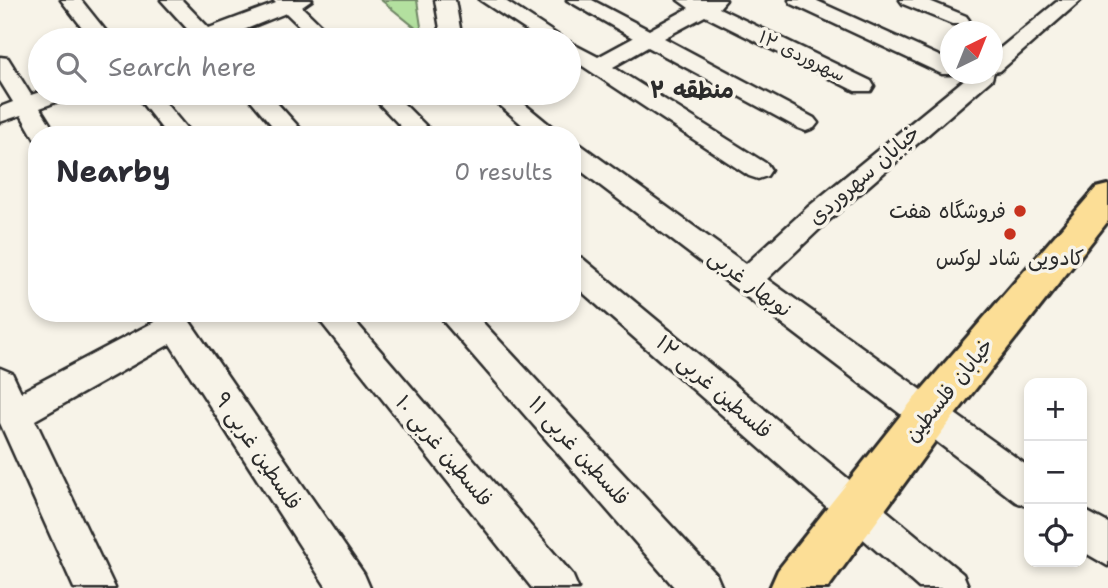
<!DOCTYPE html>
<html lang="en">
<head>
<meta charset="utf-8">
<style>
  body { margin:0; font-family:"Shantell Sans","Playpen Sans Arabic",sans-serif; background:#f7f7f7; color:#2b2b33 }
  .controls { position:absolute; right:21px; bottom:21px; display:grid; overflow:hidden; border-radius:14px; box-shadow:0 4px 10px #0003 }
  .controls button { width:63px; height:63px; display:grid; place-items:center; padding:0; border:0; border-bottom:2px solid #e1e1e2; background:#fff; color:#2b2b33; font:35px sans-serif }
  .compass { position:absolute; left:940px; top:21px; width:63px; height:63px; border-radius:50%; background:#fff; box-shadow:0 4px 10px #0003; rotate:43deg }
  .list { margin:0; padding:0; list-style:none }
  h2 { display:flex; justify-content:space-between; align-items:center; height:91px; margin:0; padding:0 28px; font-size:30px }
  h2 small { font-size:23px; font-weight:400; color:#7c7c81 }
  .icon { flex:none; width:38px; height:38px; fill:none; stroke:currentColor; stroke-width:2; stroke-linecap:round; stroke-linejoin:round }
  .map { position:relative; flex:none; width:1108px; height:588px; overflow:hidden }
  .search { position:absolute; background:#fff; box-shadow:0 4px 10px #0003; left:28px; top:28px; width:553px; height:77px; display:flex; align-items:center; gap:18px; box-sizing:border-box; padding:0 24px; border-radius:38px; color:#7c7c81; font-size:26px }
  .panel { position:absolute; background:#fff; box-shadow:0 4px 10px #0003; left:28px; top:126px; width:553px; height:196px; border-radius:28px }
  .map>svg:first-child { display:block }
  .green { fill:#b3e09f; stroke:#6f8665; stroke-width:2 }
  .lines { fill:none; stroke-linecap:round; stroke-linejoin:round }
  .minor-casing { stroke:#2b2b2b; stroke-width:5 }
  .major-casing { stroke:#2b2b2b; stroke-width:6 }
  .minor { fill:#f7f3e8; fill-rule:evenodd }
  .major { fill:#fcde96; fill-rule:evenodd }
  .poi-dot { fill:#c8321e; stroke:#f7f3e8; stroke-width:2.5 }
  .labels { text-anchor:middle; stroke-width:7; stroke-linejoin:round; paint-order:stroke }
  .far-street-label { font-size:18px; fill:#2b2b2b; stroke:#f7f3e8 }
  .street-label { font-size:21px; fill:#2b2b2b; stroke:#f7f3e8 }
  .poi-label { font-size:21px; fill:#2b2b2b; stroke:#f7f3e8; text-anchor:end }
  .far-district-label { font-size:23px; font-weight:bold; fill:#2b2b2b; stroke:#f7f3e8 }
</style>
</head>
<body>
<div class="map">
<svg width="1108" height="588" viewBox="0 0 1108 588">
  <rect width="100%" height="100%" fill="#f7f3e8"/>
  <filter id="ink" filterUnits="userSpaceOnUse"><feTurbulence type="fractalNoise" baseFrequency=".0143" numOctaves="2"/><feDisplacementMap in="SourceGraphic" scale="14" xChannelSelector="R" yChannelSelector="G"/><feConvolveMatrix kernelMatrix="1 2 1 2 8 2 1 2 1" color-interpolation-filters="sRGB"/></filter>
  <g filter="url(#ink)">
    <!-- green -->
    <path class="green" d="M381,0h36l5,33z"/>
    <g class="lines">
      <defs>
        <path id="minor" d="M61,0h20l32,40h-21z
          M161,0h21l27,28 67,-25 -3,-3h39l-10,7 34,33h-22l-28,-27 -67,27h-33l6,-6z
          M435,0h20l7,40h-20z
          M480,0h24l61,40h-24z
          M567,0h25l57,30 40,-22 -11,-8h48l-7,8 152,73 3,5 -3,5h-16l-150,-75 -41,22 150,80 4,5 -4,5 -8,3 -8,-3 -150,-81 -35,20 154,97 4,6 -4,6 -9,3 -9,-3 -180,-119v-15l29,15 35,-19z
          M789,0h26l135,61v13h8h-16l-150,-70z
          M900,0h27l39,16 3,4 -3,4h-14l-49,-20z
          M1059,0h22l-81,71 -6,1 -2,7 -164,142 -61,58 262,188v40l-13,-5 -444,-338v-21l9,2 165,119 62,-57 163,-133h21v-19z
          M0,57l8,1 23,37 9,-3 30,1 -3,5 -27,10 17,27h-20l-1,6 -15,-26 -21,7v-15l13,-5 -13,-21z
          M134,93h23l35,42h-25z
          M245,93h23l38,42h-26z
          M369,93h24l42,42h-26z
          M486,93h25l51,42h-28z
          M572,255l10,3 381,316 6,14h-50l-347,-305z
          M152,313h32l180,261 6,14h-43l-157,-244 -135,76 80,168h-41l-74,-165v-55l12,5 9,19 135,-71z
          M314,313h34l224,261 6,14h-46z
          M440,313h34l242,261 6,14h-47l-231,-266z
          M1082,509l26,14v43l-26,-15z"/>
        <path id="major" d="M1108,185v36l-164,208 -116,159h-58l8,-18 134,-169 184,-213z"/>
      </defs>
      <!-- minor casing -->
      <use href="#minor" class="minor-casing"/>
      <!-- major casing -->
      <use href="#major" class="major-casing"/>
      <!-- minor -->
      <use href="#minor" class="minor"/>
      <!-- major -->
      <use href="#major" class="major"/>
    </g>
  </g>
  <!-- markers -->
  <g class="poi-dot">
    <circle cx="1020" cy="211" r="7"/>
    <circle cx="1010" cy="234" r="7"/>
  </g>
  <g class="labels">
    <!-- far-street labels -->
    <g class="far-street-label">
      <text transform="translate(802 56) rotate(26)" y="6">سهروردی ۱۲</text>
    </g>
    <!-- street labels -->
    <g class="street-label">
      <text transform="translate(864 175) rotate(-41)" y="7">خیابان سهروردی</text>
      <text transform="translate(750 283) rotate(37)" y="7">نوبهار غربی</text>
      <text transform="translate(714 387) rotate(41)" y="7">فلسطین غربی ۱۲</text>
      <text transform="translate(949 390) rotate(-51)" y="7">خیابان فلسطین</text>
      <text transform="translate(258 451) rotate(56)" y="7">فلسطین غربی ۹</text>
      <text transform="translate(444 451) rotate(50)" y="7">فلسطین غربی ۱۰</text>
      <text transform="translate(579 451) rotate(48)" y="7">فلسطین غربی ۱۱</text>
    </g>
    <!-- poi labels -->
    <g class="poi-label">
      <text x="1006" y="218">فروشگاه هفت</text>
      <text x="1010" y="265" text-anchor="middle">کادویی شاد لوکس</text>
    </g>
    <!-- far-district labels -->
    <g class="far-district-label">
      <text x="692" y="98">منطقه ۲</text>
    </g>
  </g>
</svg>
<div class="controls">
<button>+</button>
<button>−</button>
<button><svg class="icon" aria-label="locate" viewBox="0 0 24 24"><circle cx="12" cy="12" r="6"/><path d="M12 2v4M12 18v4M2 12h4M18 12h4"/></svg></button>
</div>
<svg class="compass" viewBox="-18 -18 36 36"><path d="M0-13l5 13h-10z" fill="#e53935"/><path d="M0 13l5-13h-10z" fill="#7c7c81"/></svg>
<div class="search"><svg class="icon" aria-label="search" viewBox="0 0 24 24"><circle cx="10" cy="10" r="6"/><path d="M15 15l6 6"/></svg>Search here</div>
<section class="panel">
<h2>Nearby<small>0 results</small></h2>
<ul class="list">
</ul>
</section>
</div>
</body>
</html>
